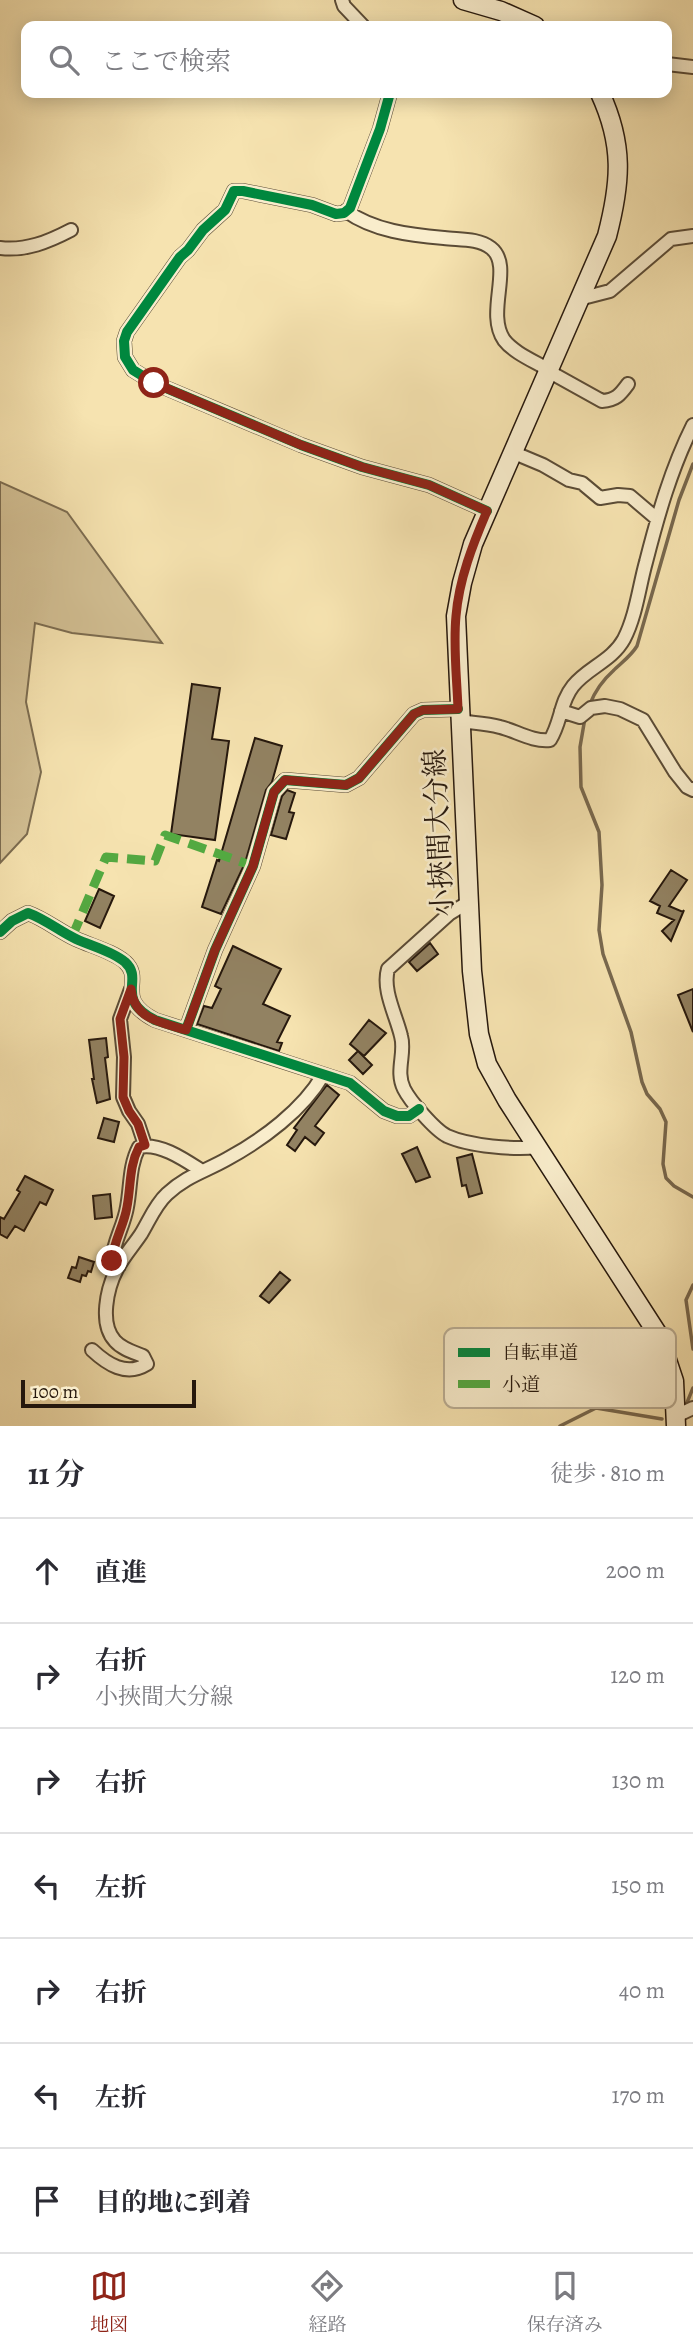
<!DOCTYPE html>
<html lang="ja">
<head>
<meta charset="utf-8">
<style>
  body { margin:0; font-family:Alegreya,"Noto Serif JP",serif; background:#f2f2f3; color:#2b2b33 }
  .scale { position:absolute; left:21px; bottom:18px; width:175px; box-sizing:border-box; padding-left:7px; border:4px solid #26180d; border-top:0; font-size:19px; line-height:24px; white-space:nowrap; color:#26180d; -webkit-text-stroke:5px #f9edcc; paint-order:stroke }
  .stop { position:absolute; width:21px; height:21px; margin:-16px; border:5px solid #8f2418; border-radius:50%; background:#fff }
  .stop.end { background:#8f2418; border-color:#fff; box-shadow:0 2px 7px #0008 }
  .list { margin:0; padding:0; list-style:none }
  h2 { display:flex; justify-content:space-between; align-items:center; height:91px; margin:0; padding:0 28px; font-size:30px }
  h2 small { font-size:23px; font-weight:400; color:#7c7c81 }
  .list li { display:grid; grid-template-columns:46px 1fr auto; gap:21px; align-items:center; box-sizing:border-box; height:105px; padding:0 28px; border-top:2px solid #e1e1e2 }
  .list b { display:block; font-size:26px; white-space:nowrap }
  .list p { margin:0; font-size:23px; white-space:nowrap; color:#7c7c81 }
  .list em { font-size:23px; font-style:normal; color:#7c7c81 }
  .icon { flex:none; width:38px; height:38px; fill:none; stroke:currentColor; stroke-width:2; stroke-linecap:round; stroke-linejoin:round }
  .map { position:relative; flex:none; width:693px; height:1426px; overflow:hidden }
  .search { position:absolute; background:#fff; box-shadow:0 4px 18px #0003; left:21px; right:21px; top:21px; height:77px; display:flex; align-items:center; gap:18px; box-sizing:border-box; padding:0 24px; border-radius:14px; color:#7c7c81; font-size:26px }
  .sheet { height:826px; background:#fff }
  nav { display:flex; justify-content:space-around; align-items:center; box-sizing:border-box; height:98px; border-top:2px solid #e1e1e2; background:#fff; font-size:19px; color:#7c7c81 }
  nav a { display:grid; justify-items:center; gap:4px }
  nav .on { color:#8f2418 }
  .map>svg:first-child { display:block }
  .green { fill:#d3c094; stroke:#7c6c50; stroke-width:2 }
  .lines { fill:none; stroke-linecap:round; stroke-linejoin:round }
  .stream { stroke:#78684e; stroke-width:3.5 }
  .building { fill:#928262; stroke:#26180d; stroke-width:2 }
  .street-casing { stroke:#5a4b36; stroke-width:16 }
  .secondary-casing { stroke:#26180d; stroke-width:21 }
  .street { stroke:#f9edcc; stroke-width:12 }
  .secondary { stroke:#f9edcc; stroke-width:18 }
  .quiet { stroke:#53a941; stroke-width:9; stroke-dasharray:18 9; stroke-linecap:butt }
  .cycleway-casing { stroke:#f9edcc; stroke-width:15 }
  .cycleway { stroke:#00873e; stroke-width:10 }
  .route { stroke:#8f2418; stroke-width:9 }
  .labels { text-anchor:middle; stroke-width:5; stroke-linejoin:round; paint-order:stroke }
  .street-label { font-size:28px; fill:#26180d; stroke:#f9edcc }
  .key { fill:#f9edcc; stroke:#baad93; stroke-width:2 }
  .key-label { font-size:19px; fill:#26180d }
</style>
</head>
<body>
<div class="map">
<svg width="693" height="1426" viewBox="0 0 693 1426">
  <rect width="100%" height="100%" fill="#f6e3b0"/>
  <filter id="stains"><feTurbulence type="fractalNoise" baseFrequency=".00286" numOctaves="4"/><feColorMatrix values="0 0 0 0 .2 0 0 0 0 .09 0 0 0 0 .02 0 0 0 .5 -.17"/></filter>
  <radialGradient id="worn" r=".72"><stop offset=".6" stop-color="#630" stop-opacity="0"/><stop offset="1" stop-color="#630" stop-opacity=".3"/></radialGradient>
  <!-- green -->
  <path class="green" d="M0,482l67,30 95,131 -90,-10 -37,-10 -9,79 15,70 -14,62 -27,29z"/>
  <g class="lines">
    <!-- stream -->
    <path class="stream" d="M590,704c5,-13 13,-24 23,-33 8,-8 18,-15 24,-25l42,-146 14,-36
      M585,718l-5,29 1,40 18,45 3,53 -3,45 4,24 28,78 11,50 5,12 13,15 6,13 -3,42 3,14 8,8 19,11
      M693,1285l-7,15 7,49
      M686,1405l7,-17
      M560,1426l36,-18 66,11"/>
  </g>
  <!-- building -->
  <path class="building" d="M192,684l28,4 -8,51 17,2 -14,99 -44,-6z
    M255,738l27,8 -10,36 -6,8 -21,73 -24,51 -19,-7 15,-47 2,1z
    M287,790l8,3 -6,19 5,1 -8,26 -15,-4 11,-39z
    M671,870l16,10 -18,26 14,6 1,-2 -13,31 -9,-10 12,-11 -17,-7 3,-7 -10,-5z
    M99,889l15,7 -14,32 -15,-7z
    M430,943l8,11 -21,17 -8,-9z
    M233,946l48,23 -18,35 27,12 -13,26 5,1 -3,8 -82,-27 7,-18 8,2 9,-19 -6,-3z
    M693,989v43l-15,-37z
    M369,1020l17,13 -22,23 -14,-12z
    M106,1038l2,19 -3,1 5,41 -13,4 -5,-24h2l-5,-39z
    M358,1051l14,14 -9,9 -14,-14z
    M327,1085l12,10 -24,31 9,7 -9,12 -10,-8 -10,14 -8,-6 10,-15 -3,-2z
    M104,1118l15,4 -5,20 -16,-4z
    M417,1147l13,30 -14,5 -14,-28z
    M472,1154l10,39 -13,4 -3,-12 -4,1 -5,-28z
    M25,1176l28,14 -7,15 -6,-3 -16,29 -9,-5 -8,12 -7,-4v-17l4,2 16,-27 -3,-2z
    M110,1194l2,23 -17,2 -2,-23z
    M79,1257l15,5 -3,10 -3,-1 -2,5 -4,-1 -2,7 -12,-4 4,-11 4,1z
    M280,1272l10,8 -21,23 -9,-7z"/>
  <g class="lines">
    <defs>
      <path id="street" d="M342,0l2,6 19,20
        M667,64l26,3
        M390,93l-10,36 -30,79 -6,5 -8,1 -24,-9 -69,-14h-9l-9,19 -22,20 -15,20 -8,7 -53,75 -3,9 1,16 8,13 21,13 147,62 61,22 67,18 58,26
        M346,211c28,20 64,24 98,27 15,2 34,0 47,10 23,18 -6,64 13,92 10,13 30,21 45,30
        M0,248c26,3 48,-6 71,-18
        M579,299l31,-8 61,-52 22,-3
        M548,371l54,30c14,-1 18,-6 26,-17
        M512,452l31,13 26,15 13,3 18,15 18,-3 12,1 27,23
        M561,711l19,6 11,-9 14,-2 15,3 23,11 32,52 12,15 6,3
        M459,721c13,2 27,2 41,6 16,4 33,15 50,13 11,-17 10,-38 23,-54 14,-18 39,-25 51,-47 12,-23 15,-52 22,-77 12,-47 25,-93 47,-137
        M467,903l-18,11 -61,55c-6,21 8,46 13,67 5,17 -6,35 3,53 6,12 31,41 43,47 22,10 68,14 91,11
        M0,932l12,-11 16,-8c17,6 31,18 48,26 15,7 36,12 49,23 20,18 -12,36 30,58l195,63 34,28 13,5h12l10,-7
        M131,989l-11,30 4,38 -1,40 6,14 9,13 7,21
        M186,1030l29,-80 38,-84 21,-74 11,-12 61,5 13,-7 55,-64 9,-4 35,-1
        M119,1266l-7,-5c1,-19 12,-35 15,-54 4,-21 2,-41 12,-60 20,-5 46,13 63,24
        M92,1350c15,14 34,27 55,14l-4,-8c-10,-4 -21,-7 -28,-15 -16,-17 -8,-53 2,-72 6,-12 16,-23 24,-35 8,-13 14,-29 26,-40 19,-18 39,-23 60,-35 35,-19 76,-49 96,-84
        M676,1416l17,-8"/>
      <path id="secondary" d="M463,0l38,11 34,15
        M600,93c24,52 21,89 7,143l-134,308 -11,39 -6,33 16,355 7,63 8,30 20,36 152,236 15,45 2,45"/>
    </defs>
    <!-- street casing -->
    <use href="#street" class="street-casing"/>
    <!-- secondary casing -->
    <use href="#secondary" class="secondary-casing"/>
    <!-- street -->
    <use href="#street" class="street"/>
    <!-- secondary -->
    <use href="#secondary" class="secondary"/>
    <!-- quiet -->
    <path class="quiet" d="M72,937l34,-80 49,4 10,-26 88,31"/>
    <defs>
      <path id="cycleway" d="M390,93l-10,36 -30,79 -6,5 -8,1 -24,-9 -69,-14h-9l-9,19 -22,20 -15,20 -8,7 -53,75 -3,9 1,16 8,13 21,13 147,62 61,22 67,18 58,26
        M0,932l12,-11 16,-8c17,6 31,18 48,26 15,7 36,12 49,23 20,18 -12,36 30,58l195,63 34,28 13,5h12l10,-7
        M186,1030l29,-80 38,-84 21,-74 11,-12 61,5 13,-7 55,-64 9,-4 35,-1"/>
    </defs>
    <!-- cycleway casing -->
    <use href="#cycleway" class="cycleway-casing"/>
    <!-- cycleway -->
    <use href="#cycleway" class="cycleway"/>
  </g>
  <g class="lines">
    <!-- route -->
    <path class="route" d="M112,1261c1,-19 12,-35 15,-54 4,-21 2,-41 12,-60l6,-2 -7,-21 -9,-13 -6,-14 1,-40 -4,-38 11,-30c3,30 29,33 55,41l29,-80 38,-84 21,-74 11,-12 61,5 13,-7 55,-64 9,-4 35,-1c-1,-30 -5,-62 -2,-93 3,-37 17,-72 31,-105l-58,-26 -67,-18 -61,-22 -147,-62"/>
  </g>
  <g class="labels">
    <!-- street labels -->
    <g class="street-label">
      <text transform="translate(438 833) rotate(-93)" y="10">小挾間大分線</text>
    </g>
  </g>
  <!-- legend -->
  <rect x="444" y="1328" width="232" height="80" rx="10" class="key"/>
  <rect x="458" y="1348" width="32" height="9" fill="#00873e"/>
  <rect x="458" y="1380" width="32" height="8" fill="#53a941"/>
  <g class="key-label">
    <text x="502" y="1359">自転車道</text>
    <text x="502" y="1391">小道</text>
  </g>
  <rect width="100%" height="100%" filter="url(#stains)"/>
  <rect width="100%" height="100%" fill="url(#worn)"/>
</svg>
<div class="scale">100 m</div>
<div class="stop" style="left:154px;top:383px"></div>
<div class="stop end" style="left:112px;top:1261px"></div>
<div class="search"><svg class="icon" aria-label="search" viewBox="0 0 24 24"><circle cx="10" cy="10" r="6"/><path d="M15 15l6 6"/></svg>ここで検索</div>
</div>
<section class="sheet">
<h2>11 分<small>徒歩 · 810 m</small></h2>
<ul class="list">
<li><svg class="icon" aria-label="ahead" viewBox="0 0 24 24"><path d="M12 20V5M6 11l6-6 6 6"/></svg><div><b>直進</b></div><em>200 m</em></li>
<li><svg class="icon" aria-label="right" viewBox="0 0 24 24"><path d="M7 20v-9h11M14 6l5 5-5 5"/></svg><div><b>右折</b><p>小挾間大分線</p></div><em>120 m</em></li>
<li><svg class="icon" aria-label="right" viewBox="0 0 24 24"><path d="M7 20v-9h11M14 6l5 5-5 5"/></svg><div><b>右折</b></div><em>130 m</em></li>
<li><svg class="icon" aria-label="left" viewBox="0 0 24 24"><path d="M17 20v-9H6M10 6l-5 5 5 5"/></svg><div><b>左折</b></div><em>150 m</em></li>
<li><svg class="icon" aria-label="right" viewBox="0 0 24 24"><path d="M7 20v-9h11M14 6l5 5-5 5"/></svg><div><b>右折</b></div><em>40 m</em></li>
<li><svg class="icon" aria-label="left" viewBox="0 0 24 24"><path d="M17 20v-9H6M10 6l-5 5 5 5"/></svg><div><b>左折</b></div><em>170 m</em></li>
<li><svg class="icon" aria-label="arrive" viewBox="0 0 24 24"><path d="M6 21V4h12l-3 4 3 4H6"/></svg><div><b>目的地に到着</b></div></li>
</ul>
</section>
<nav>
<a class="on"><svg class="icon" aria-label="map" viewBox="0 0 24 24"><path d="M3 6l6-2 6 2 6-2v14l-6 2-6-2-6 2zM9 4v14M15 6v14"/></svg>地図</a>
<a><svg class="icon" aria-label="directions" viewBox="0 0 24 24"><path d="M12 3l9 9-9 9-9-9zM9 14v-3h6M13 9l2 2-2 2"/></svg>経路</a>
<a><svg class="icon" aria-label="saved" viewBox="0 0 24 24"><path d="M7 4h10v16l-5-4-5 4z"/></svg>保存済み</a>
</nav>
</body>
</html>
